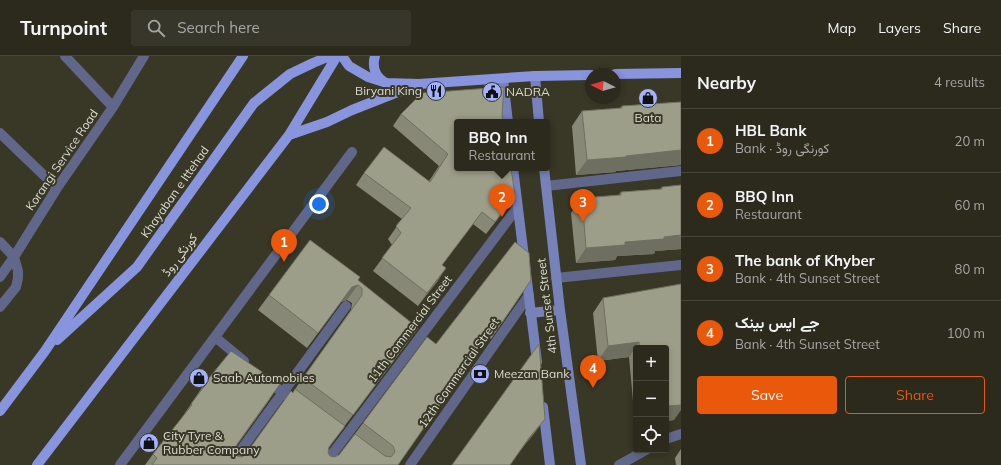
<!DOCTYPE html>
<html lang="en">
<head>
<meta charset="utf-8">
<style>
  body { margin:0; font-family:Mulish,Vazirmatn,sans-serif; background:#37362a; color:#f1f3f6 }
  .controls { position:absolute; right:12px; bottom:12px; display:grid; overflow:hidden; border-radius:4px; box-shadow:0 2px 6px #0003 }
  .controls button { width:36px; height:36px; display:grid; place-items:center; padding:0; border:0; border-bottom:1px solid #47463b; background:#2b2a1d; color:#f1f3f6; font:20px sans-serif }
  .compass { position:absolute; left:585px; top:12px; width:36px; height:36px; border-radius:50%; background:#2b2a1d; box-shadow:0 2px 6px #0003; rotate:276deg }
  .you { position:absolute; left:319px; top:148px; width:14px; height:14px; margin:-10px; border:3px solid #fff; border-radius:50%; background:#1a73e8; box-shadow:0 0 0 6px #1a73e833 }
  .badge { display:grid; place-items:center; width:26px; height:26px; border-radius:50%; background:#ea580c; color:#fff; font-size:13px; font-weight:700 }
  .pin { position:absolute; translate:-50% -33px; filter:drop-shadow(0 1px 2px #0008) }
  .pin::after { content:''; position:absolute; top:21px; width:14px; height:12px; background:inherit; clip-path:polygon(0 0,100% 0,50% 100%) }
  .popup { position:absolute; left:454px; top:63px; width:96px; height:52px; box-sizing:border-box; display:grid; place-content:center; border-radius:4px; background:#2b2a1d; filter:drop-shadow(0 1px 3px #0005); font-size:13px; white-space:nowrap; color:#a6a7a4 }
  .popup b { font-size:15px; color:#f1f3f6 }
  .popup::after { content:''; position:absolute; left:50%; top:100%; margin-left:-8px; border:8px solid transparent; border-top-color:#2b2a1d }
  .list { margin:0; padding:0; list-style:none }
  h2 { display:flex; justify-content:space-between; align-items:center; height:52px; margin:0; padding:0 16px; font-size:17px }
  h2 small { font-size:13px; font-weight:400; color:#a6a7a4 }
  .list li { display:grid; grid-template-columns:26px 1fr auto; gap:12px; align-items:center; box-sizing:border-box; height:64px; padding:0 16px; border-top:1px solid #47463b }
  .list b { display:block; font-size:15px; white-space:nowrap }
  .list p { margin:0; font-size:13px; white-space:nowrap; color:#a6a7a4 }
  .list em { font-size:13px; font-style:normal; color:#a6a7a4 }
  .actions { display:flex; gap:8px; padding:12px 16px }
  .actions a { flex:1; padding:9px 0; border:1px solid #ea580c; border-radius:4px; text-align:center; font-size:14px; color:#ea580c }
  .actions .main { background:#ea580c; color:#fff }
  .icon { flex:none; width:22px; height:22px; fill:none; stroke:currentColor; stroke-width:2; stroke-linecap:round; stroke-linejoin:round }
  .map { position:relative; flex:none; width:681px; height:409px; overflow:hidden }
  header { display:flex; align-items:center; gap:24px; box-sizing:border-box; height:56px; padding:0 20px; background:#2b2a1d; border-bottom:1px solid #47463b }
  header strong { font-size:19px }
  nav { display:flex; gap:22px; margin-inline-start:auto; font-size:14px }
  .search { width:280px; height:36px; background:#37362a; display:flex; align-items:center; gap:10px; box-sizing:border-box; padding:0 14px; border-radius:4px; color:#a6a7a4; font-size:15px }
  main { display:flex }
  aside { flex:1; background:#2b2a1d }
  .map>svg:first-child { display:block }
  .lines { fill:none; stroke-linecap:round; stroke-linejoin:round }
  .street { stroke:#60678b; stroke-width:10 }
  .secondary { stroke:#7781ba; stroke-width:10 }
  .primary { stroke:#8895de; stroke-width:10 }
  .wall { fill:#878876 }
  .shaded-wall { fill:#6e6f60 }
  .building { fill:#9d9e89; stroke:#6e6f60 }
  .labels { text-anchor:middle; stroke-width:4; stroke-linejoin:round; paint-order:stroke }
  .poi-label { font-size:12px; fill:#dcdcd1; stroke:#393827; text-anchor:start }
  .street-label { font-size:12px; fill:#dcdcd1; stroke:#393827 }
</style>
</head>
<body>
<header>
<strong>Turnpoint</strong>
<div class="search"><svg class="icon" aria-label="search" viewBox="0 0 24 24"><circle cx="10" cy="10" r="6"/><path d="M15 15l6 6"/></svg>Search here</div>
<nav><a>Map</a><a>Layers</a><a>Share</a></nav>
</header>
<main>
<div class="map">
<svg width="681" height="409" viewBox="0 0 681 409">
  <rect width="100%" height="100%" fill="#393827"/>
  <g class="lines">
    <!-- street -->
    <path class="street" d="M65,0l48,51
      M0,77l57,55
      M546,130l135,-15
      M0,186l14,15 4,14v7l-2,9 -16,20
      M0,221l14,-20 43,-69 56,-81 31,-51
      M556,222l125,-13
      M215,281l29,24
      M267,324l30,24
      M666,383l15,-5
      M120,409l232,-313
      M230,409l116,-159
      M324,409l193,-257
      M410,409l119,-170
      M619,409l27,-15"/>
    <!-- secondary -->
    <path class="secondary" d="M535,20l4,46
      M503,23l5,43
      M513,112l24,194
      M544,112l16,142 21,155
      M530,257l30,-3
      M543,351l7,58"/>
    <!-- primary -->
    <path class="primary" d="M342,0l7,10 19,11 19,6 32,1 116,-8 56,-1
      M375,0c-3,10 0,20 9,26
      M615,18l66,-1
      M289,79l38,-13 25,-12 61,-24
      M57,284l80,-73 117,-164 36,-29 23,-11 17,-7
      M0,355l45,-60 198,-295
      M37,409l252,-330 48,-79"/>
  </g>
  <!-- wall -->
  <path class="wall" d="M681,46v63l-65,6v1l-40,3 -4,-49 10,-15 38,-3 2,-2z
    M401,58h101l5,93 -21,27 -13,-10 -31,41 4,3 -28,38 -45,-35 19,-26 -4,-6 14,-20 -46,-34 8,-12 65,8 10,-15 -46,-40z
    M681,129v64l-26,2 -1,3 -37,2 -2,4 -39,3 -5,-50 11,-15 37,-3 2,-3 39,-3 2,-2z
    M358,224l49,63 -79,105v5l2,3 4,1 5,-2 24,-32 73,-79 95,-64 -40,59 -5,-4 -88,130h-253l8,-11 28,-35 24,-36 65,16 -35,49 -1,5 3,3 5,1 3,-2 48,-63 58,-82 1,-7 -5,-3 -6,2 -34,46 -49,-38 11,-15z
    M681,228l-7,136 -8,1v-73h-30v75h-1l-6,-66 -31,4 -5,-48 10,-15z
    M681,393v16h-5l-1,-7z"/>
  <!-- shaded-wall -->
  <path class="shaded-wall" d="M681,94v15l-65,6v1l-40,3 11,-15 39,-4z
    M515,139l-8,12 -21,27 9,-12z
    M681,179v14l-26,2 -1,3 -37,2 -2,4 -39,3 10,-15 39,-6z
    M446,212l-8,13 -20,25 9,-13z
    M358,229l-11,15 -6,2 -34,46 45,-61z
    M418,272l-11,15 -65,87 11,-15z
    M639,286l-10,15 -31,4 10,-15z
    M681,341v13l-7,10 -8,1v-15z
    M545,363l-11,15 -16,19 11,-15z"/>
  <!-- building -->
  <path class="building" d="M504,31l-2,27 1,8h-46v46h54l4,27 -20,27 -13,-10 -40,53 4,3 -19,25 -45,-35 19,-25 -5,-7 15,-18 -47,-35 20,-26 46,35 18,-28 -47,-40 21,-21z
    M681,46v48l-55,6v1l-39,3 -5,-49 40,-3v-2z
    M681,129v50l-17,2v2l-39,3v3l-39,3 -4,-50 39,-3v-3l41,-3v-2z
    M310,184l50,37 -2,3 60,48 -65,87 -50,-37 59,-83v-7l-4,-3 -6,2 -34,46 -49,-38z
    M515,186l14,11 2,27 -30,44 -6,-5 -28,47 -69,99h-246l5,-7 -4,-4 39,-49 -1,-1 15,-20 -1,-1 26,-32 49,33 -45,63 -1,6 3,3 5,1 3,-2 46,-64 2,2 2,-4 50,37 -16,21 -1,6 2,3 4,1 5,-2 16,-21 30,22 6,1 4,-5 -2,-6 -30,-23 64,-86 9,7z
    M681,228v121l-15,1v-58h-26l-1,-6 -31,4 -5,-48z
    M539,288l6,75 -16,19 -19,27h-58z"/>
  <!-- icons -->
  <defs>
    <symbol id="restaurant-disc" viewBox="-11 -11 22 22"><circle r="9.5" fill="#a4b2fc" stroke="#393827"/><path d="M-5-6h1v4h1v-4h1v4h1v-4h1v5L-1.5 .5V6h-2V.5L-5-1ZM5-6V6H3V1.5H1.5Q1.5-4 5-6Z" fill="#111"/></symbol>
    <symbol id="civic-disc" viewBox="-11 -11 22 22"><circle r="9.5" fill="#a4b2fc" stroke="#393827"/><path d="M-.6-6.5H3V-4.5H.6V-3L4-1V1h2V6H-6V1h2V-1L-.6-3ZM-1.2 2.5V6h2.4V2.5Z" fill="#111"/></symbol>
    <symbol id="shop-disc" viewBox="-11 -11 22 22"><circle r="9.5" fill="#a4b2fc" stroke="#393827"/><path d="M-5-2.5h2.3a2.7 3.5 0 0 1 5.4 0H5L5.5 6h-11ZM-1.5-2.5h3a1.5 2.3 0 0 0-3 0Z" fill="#111"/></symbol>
    <symbol id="bank-disc" viewBox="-11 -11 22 22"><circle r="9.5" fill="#a4b2fc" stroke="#393827"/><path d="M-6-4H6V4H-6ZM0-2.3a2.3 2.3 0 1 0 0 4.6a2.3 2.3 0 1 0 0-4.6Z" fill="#111"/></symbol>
  </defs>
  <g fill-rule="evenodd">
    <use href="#restaurant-disc" x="425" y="24" width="22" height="22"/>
    <use href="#civic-disc" x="481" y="25" width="22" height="22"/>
    <use href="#shop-disc" x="637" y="31" width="22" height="22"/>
    <use href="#bank-disc" x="469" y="307" width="22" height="22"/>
    <use href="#shop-disc" x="188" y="311" width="22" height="22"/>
    <use href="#shop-disc" x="138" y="376" width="22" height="22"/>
  </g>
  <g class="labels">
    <!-- poi labels -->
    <g class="poi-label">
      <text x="422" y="39" text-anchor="end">Biryani King</text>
      <text x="506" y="40">NADRA</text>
      <text x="648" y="66" text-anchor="middle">Bata</text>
      <text x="494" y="322">Meezan Bank</text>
      <text x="213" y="326">Saab Automobiles</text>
      <text x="163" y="384">City Tyre &amp;<tspan x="163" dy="14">Rubber Company</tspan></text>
    </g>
    <!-- street labels -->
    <g class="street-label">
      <text transform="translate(62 104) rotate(-56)" y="4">Korangi Service Road</text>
      <text transform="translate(175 136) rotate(-55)" y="4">Khayaban e Ittehad</text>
      <text transform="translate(180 199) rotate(-53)" y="4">کورنگی روڈ</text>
      <text transform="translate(547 250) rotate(-97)" y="4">4th Sunset Street</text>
      <text transform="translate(410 273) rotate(-53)" y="4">11th Commercial Street</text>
      <text transform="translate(459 317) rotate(-55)" y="4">12th Commercial Street</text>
    </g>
  </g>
</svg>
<div class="controls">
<button>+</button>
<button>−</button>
<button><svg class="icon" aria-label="locate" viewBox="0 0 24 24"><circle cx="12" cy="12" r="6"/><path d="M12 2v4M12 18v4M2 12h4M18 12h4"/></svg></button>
</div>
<svg class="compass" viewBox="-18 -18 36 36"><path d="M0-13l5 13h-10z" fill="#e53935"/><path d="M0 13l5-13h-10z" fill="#a6a7a4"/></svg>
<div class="you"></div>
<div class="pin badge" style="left:284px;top:206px">1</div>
<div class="pin badge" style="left:502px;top:161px">2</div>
<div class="popup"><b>BBQ Inn</b>Restaurant</div>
<div class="pin badge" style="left:583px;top:166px">3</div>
<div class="pin badge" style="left:593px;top:332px">4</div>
</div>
<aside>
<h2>Nearby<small>4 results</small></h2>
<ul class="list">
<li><span class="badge">1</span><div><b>HBL Bank</b><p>Bank · کورنگی روڈ</p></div><em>20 m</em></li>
<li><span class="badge">2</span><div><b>BBQ Inn</b><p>Restaurant</p></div><em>60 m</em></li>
<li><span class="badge">3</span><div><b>The bank of Khyber</b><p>Bank · 4th Sunset Street</p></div><em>80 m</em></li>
<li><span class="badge">4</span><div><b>جے ایس بینک</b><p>Bank · 4th Sunset Street</p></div><em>100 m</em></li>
</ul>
<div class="actions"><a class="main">Save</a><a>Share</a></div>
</aside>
</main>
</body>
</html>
